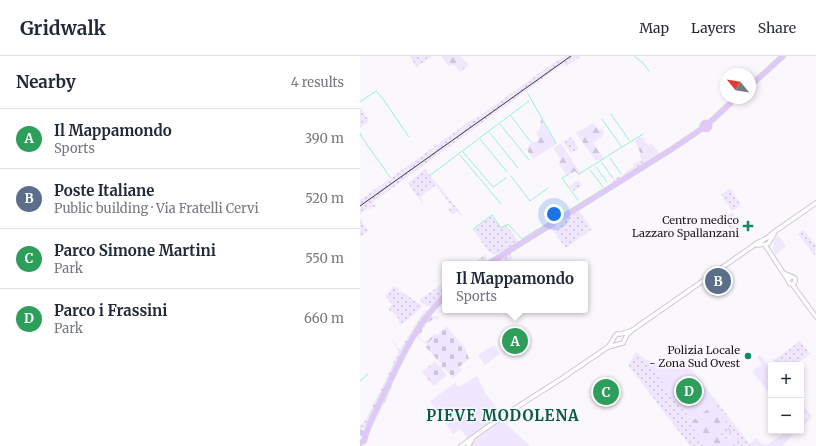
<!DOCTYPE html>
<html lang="en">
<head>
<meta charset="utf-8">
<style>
  body { margin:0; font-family:Merriweather,serif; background:#f2f2f3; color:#1f2937 }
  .controls { position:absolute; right:12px; bottom:12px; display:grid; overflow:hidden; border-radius:4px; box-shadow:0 2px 6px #0003 }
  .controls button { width:36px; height:36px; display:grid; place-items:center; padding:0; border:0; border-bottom:1px solid #e0e1e3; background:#fff; color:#1f2937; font:20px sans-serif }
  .compass { position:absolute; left:360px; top:12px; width:36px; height:36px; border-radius:50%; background:#fff; box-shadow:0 2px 6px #0003; rotate:300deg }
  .you { position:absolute; left:194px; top:158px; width:14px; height:14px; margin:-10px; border:3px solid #fff; border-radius:50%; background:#1a73e8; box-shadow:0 0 0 6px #1a73e833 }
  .badge { display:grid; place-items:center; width:26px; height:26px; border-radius:50%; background:#1a73e8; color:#fff; font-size:13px; font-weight:700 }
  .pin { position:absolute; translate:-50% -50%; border:2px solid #fff; box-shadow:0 1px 4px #0006 }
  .popup { position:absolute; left:82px; top:205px; width:146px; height:52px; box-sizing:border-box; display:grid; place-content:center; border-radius:4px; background:#fff; filter:drop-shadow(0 1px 3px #0005); font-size:13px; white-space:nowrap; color:#747a83 }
  .popup b { font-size:15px; color:#1f2937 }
  .popup::after { content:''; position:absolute; left:50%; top:100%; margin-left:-8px; border:8px solid transparent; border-top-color:#fff }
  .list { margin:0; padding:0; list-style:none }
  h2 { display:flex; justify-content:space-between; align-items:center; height:52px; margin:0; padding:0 16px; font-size:17px }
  h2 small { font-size:13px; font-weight:400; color:#747a83 }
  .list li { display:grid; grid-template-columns:26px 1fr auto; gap:12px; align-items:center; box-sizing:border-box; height:60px; padding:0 16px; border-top:1px solid #e0e1e3 }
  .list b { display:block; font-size:15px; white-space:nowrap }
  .list p { margin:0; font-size:13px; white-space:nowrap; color:#747a83 }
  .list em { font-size:13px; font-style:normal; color:#747a83 }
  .map { position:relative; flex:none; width:456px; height:390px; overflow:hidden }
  header { display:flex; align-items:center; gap:24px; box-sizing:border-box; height:56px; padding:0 20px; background:#fff; border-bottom:1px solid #e0e1e3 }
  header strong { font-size:19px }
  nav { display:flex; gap:22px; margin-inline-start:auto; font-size:14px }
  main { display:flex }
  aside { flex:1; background:#fff }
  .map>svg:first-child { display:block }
  .grass { fill:url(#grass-dots) }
  .forest { fill:url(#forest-firs) }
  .cemetery { fill:url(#cemetery-stones) }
  .park { fill:#f0e6fd }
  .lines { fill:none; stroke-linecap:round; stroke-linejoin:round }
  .stream { stroke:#95f1d0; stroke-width:1 }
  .secondary-casing { stroke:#ccc6d2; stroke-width:5.5 }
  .primary-casing { stroke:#d6d6d7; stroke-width:6 }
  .secondary { stroke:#fff; stroke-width:3.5 }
  .primary { stroke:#e2c7fe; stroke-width:4 }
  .rail { stroke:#3c3a3f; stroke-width:1 }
  .poi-dot { fill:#128869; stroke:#fbf8fd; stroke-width:1.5 }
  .labels { text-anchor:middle; stroke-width:3; stroke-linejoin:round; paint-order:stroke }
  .poi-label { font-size:11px; fill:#1d1b20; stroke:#fbf8fd; text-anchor:end }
  .district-label { font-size:15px; font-weight:bold; letter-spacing:1px; fill:#0a5a45; stroke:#fbf8fd }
</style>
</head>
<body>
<header>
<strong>Gridwalk</strong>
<nav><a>Map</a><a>Layers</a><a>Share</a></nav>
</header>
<main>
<aside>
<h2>Nearby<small>4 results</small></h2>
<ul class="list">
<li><span class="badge" style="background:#2e9e5b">A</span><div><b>Il Mappamondo</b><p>Sports</p></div><em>390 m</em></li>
<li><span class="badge" style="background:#5c6f8a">B</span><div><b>Poste Italiane</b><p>Public building · Via Fratelli Cervi</p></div><em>520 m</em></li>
<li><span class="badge" style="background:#2e9e5b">C</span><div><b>Parco Simone Martini</b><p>Park</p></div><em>550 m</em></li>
<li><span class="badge" style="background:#2e9e5b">D</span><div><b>Parco i Frassini</b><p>Park</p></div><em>660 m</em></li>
</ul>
</aside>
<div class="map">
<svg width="456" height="390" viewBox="0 0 456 390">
  <defs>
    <pattern id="grass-dots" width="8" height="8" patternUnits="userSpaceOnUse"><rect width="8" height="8" fill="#f0e6fd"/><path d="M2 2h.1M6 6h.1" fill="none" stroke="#cdc5d9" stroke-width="1.8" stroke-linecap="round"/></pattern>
    <pattern id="forest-firs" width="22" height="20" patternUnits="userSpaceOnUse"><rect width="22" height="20" fill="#f0e6fd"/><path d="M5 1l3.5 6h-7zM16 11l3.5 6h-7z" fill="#cdc5d9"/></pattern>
    <pattern id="cemetery-stones" width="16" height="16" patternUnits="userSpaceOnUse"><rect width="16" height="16" fill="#f0e6fd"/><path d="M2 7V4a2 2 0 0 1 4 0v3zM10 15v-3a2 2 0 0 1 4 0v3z" fill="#cdc5d9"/></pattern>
  </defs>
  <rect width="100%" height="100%" fill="#fbf8fd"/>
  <!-- grass -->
  <path class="grass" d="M50,0h23l-17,11z
    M206,0h15l-14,10 -3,-2 -8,5 -183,133 3,5h-4l-2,2h-3l-7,5v4l8,13 -8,6v-37l113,-81 1,1 85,-61 1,1z
    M0,51l9,14 -9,7z
    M211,81l8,12 -8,4 -8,-11z
    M300,97h1l-47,30 -1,-3 5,-3 4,-1 6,-6 5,-2 1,-5 4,-1 3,-2 4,3 1,-3c2,-1 13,-6 14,-7z
    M65,113l38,47 -6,-4 -5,2 -3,-4 -1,1 -1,-1 5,-3 -16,-22 -16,12 3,6h-1l-14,-20z
    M218,124l4,6 -8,5 -4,-5z
    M370,132l11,17 -9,6 -11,-16z
    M219,155l13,18 -26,19 -15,-20z
    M372,156l8,11 -9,7 -8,-11z
    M132,160l9,12 5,-3 13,17c-9,6 -21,17 -31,9l-15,-22z
    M443,174l13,15 -1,11 -17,-22z
    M150,197l3,5 -10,6h-8z
    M126,198v6l-3,4h-11z
    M85,226v11l-13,13h-5l-8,-6z
    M34,230l6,4 -2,2 1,1 2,-2 20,14v3l-20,17 -3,-3 1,-2 -4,-6 -7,-5 4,-5 -7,-8z
    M66,253l1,2 -14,20 -12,22 -34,72 -2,3 -5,1v-4h2l11,-19 -1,-1 8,-13 19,-41 -8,-13v-1l9,13 12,-20z
    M440,285l10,13 -11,8 3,5 -1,1v-3h-29l-2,-2z
    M276,296l9,7 47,62v5l9,10v3l6,7h-17l-59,-77 -3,-4z
    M357,346l34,44h-21l9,-8 -12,-11 4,7 -3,5 -6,1 -3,-2 -6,-33z"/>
  <!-- forest -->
  <path class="forest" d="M81,0h19l9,9 -9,7 -7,-8 -4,3z
    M181,63l15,25 -23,15 -6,-9c0,-1 2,-5 3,-6 5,-4 13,-1 6,-11l4,-4z
    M233,67l6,7 3,-1 2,3 -1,4 -10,7 11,16 -3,2 -2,-2 -3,2 -20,-28z
    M280,81l5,2 1,4 3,3 1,-2 1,-1 6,7 2,4 -4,2h-2l-7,4 -1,3 -3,-2 -3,-5 2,-2 -6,-13z
    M201,87l20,31 -3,1 -3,-4 -8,5 -8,-12 1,-6 -7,-10z
    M69,260l3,1 2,-1h3l2,2 -1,2 -3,-2 -8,5 -8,13 5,6 11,-8 2,1 -10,9 -4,-2 -6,-6c2,-7 7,-15 12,-20z
    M323,302l17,23 14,23 -1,1 13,17 -7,16 3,2 3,-2 4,1 2,-5 -4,-7 1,-2 11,13 -9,8h-23l-6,-7v-3c-6,-2 -9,-9 -9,-15l20,-15z
    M31,328l2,2 -23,45z"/>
  <!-- cemetery -->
  <path class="cemetery" d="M86,270l19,22 4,11 -10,8 3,3 -9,8 -10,-11 -1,2 5,6 -13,11 -12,-14 13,-11 5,6 2,-2 -17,-19z"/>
  <!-- park -->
  <path class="park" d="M418,179l8,11 -11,9c-3,-8 -2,-14 3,-20z
    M134,289l6,9 -15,11 -7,-10z
    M400,299l11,14v27l-19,-25 10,-7 -5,-7z
    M323,302l34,44 -25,19 -47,-62 14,5 11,-1z
    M117,320l9,18 16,21 -34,24 -8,-10 -7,5 -23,-33 25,-18 3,4z
    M249,320l13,17 -20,14 -12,-17z
    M441,347l11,14 -11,11v-7l7,-5 -2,-2 -2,1 -3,-3z
    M142,364l28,26h-60l7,-8z
    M427,375h10l-15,15h-31l-2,-2 8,-6c3,4 5,7 10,7z"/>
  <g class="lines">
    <!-- stream -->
    <path class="stream" d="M274,0l9,7 6,8
      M168,38l28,49
      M0,46l16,-11 7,8 26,38
      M251,58l18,26
      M151,60l20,26
      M242,63l19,27
      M140,68l29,36
      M129,76l29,36
      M0,77l3,6 27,38
      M118,83l51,-38
      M120,83l27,33
      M103,96l30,35 13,-9
      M100,99l41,49
      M250,102l11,16
      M242,107l11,15
      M236,111l11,15
      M230,114l13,17
      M219,118l64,-40
      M208,119l-6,3 16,22
      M69,120l48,-36
      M151,120l19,25 18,-13
      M113,173l19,-14 9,13 7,-4 14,15 91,-56
      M0,325l8,-7"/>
    <defs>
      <path id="secondary" d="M397,189l11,-1 6,-10
        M405,189l23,35
        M426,218l9,4v4l-2,2h-3l-2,-3 1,-2 2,-2
        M432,228l24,33
        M248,291l15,-4 4,-8 4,-4 122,-85 2,-2 12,-6 7,-6 42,-29
        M101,390l42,-30 58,-37 47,-32 3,-4 4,-7 2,-2h4l9,-3
        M108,390l4,-6"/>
      <path id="primary" d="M390,30l33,-30
        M342.5 70a3.5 3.5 0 1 1 7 0a3.5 3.5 0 1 1-7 0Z
        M348,68l28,-26
        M128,208l184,-115 31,-21
        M0,376l4,2 1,4 -1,3 -4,2
        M5,381c5,-16 13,-31 20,-45 17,-36 32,-69 60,-96"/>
    </defs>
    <!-- secondary casing -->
    <use href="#secondary" class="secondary-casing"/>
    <!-- primary casing -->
    <use href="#primary" class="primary-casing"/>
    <!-- secondary -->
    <use href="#secondary" class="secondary"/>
    <!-- primary -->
    <use href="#primary" class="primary"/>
    <!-- rail -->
    <path class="rail" d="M0,150l211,-150"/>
  </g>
  <!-- markers -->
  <g class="poi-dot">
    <path d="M386 164h4v4h4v4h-4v4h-4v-4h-4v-4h4z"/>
    <circle cx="388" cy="300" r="4"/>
  </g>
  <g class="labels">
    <!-- poi labels -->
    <g class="poi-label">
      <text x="379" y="168">Centro medico<tspan x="379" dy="13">Lazzaro Spallanzani</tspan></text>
      <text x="380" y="298">Polizia Locale<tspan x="380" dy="13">- Zona Sud Ovest</tspan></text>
    </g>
    <!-- district labels -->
    <g class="district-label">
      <text x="143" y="365">PIEVE MODOLENA</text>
    </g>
  </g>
</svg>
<div class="controls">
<button>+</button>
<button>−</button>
</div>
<svg class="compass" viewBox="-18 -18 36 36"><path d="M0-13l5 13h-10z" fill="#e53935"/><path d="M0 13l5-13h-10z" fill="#747a83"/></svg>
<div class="you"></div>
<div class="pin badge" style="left:155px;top:285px;background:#2e9e5b">A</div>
<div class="popup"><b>Il Mappamondo</b>Sports</div>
<div class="pin badge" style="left:358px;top:225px;background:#5c6f8a">B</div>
<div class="pin badge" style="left:246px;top:336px;background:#2e9e5b">C</div>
<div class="pin badge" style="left:329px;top:335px;background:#2e9e5b">D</div>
</div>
</main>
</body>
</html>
